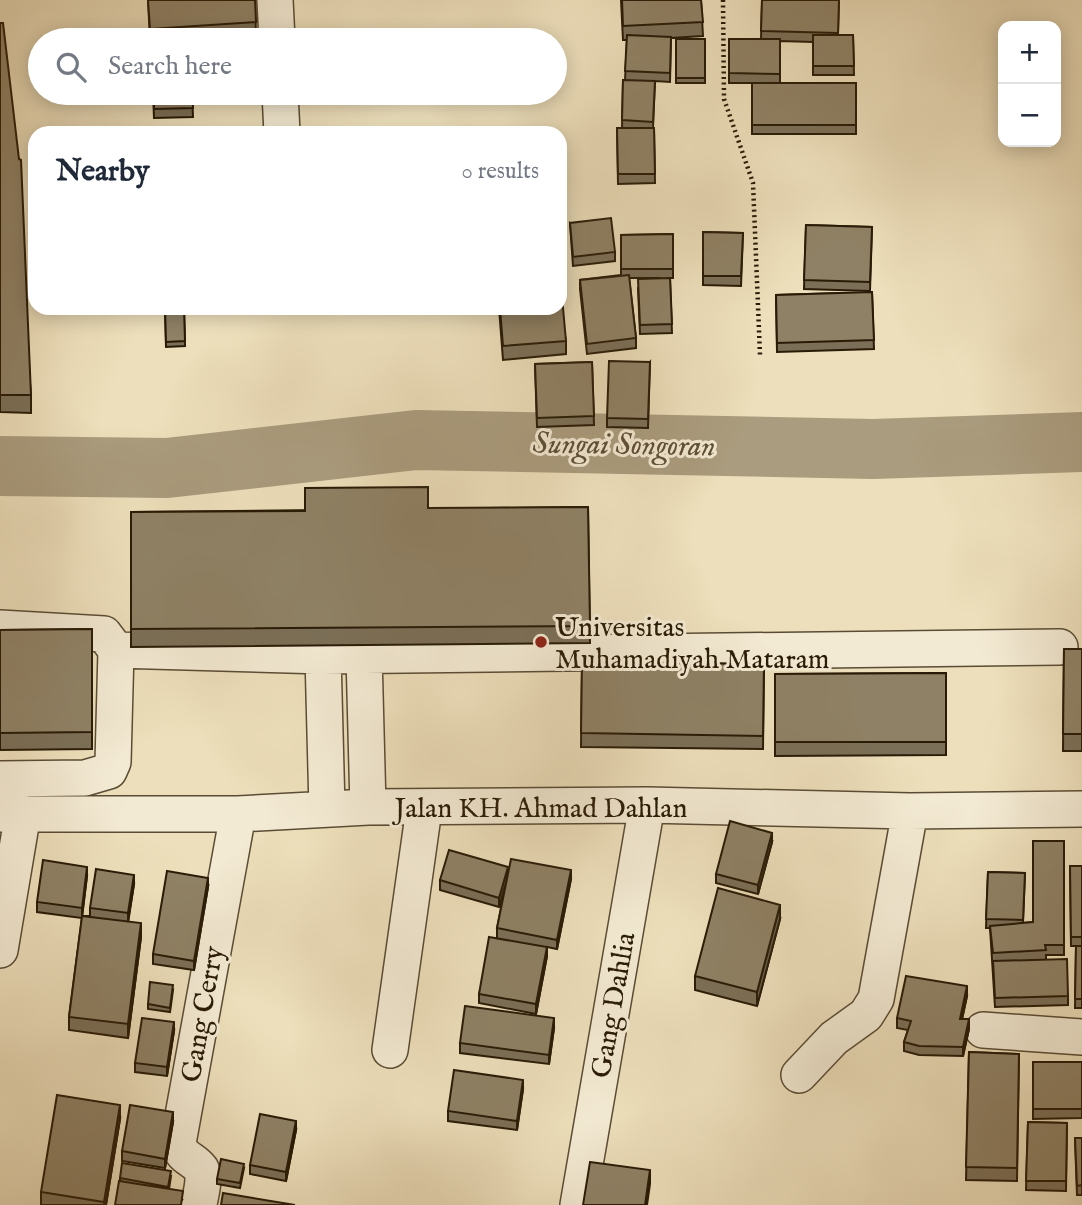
<!DOCTYPE html>
<html lang="en">
<head>
<meta charset="utf-8">
<style>
  body { margin:0; font-family:"IM FELL English",serif; background:#f6f6f7; color:#1f2937 }
  .controls { position:absolute; right:21px; top:21px; display:grid; overflow:hidden; border-radius:14px; box-shadow:0 4px 18px #0003 }
  .controls button { width:63px; height:63px; display:grid; place-items:center; padding:0; border:0; border-bottom:2px solid #e0e1e3; background:#fff; color:#1f2937; font:35px sans-serif }
  .list { margin:0; padding:0; list-style:none }
  h2 { display:flex; justify-content:space-between; align-items:center; height:91px; margin:0; padding:0 28px; font-size:30px }
  h2 small { font-size:23px; font-weight:400; color:#747a83 }
  .icon { flex:none; width:38px; height:38px; fill:none; stroke:currentColor; stroke-width:2; stroke-linecap:round; stroke-linejoin:round }
  .map { position:relative; flex:none; width:1082px; height:1205px; overflow:hidden }
  .search { position:absolute; background:#fff; box-shadow:0 4px 18px #0003; left:28px; top:28px; width:539px; height:77px; display:flex; align-items:center; gap:18px; box-sizing:border-box; padding:0 24px; border-radius:38px; color:#747a83; font-size:26px }
  .panel { position:absolute; background:#fff; box-shadow:0 4px 18px #0003; left:28px; top:126px; width:539px; height:189px; border-radius:21px }
  .map>svg:first-child { display:block }
  .lines { fill:none; stroke-linecap:round; stroke-linejoin:round }
  .river { stroke:#aa9c7e; stroke-width:60 }
  .minor-casing { stroke:#5a4c34; stroke-width:38 }
  .path { stroke:#291b07; stroke-width:4.5; stroke-dasharray:2 3.5; stroke-linecap:butt }
  .minor { stroke:#f3ead3; stroke-width:35 }
  .wall { fill:#7b6f57; stroke:#291b07; stroke-width:2 }
  .shaded-wall { fill:#645a47; stroke:#291b07; stroke-width:2 }
  .building { fill:#8f8165; stroke:#291b07; stroke-width:2 }
  .poi-dot { fill:#8f2418; stroke:#f3ead3; stroke-width:2.5 }
  .labels { text-anchor:middle; stroke-width:6; stroke-linejoin:round; paint-order:stroke }
  .poi-label { font-size:28px; fill:#291b07; stroke:#f3ead3; text-anchor:start }
  .street-label { font-size:28px; fill:#291b07; stroke:#f3ead3 }
  .water-label { font-size:30px; font-style:italic; fill:#5d4f37; stroke:#f3ead3 }
</style>
</head>
<body>
<div class="map">
<svg width="1082" height="1205" viewBox="0 0 1082 1205">
  <rect width="100%" height="100%" fill="#eddfbb"/>
  <filter id="stains"><feTurbulence type="fractalNoise" baseFrequency=".00286" numOctaves="4"/><feColorMatrix values="0 0 0 0 .2 0 0 0 0 .09 0 0 0 0 .02 0 0 0 .5 -.17"/></filter>
  <radialGradient id="worn" r=".72"><stop offset=".6" stop-color="#630" stop-opacity="0"/><stop offset="1" stop-color="#630" stop-opacity=".3"/></radialGradient>
  <g class="lines">
    <!-- river -->
    <path class="river" d="M0,466l167,2 249,-28 457,9 209,-7"/>
    <defs>
      <path id="minor" d="M275,0l2,40
        M280,93l2,40
        M0,628l104,6 12,16 -3,112 -4,9 -24,7 -85,1
        M116,650l207,6 737,-9
        M364,655l4,152
        M323,656l4,153
        M0,814h238l130,-7 279,-2 263,6 172,-2
        M0,950l23,-137
        M983,1030l99,7
        M390,1050l34,-241
        M799,1075l35,-37 32,-23 10,-16 34,-188
        M199,1205c1,-9 7,-27 2,-36 -8,-11 -19,-10 -23,-26l60,-329
        M578,1205l69,-400"/>
    </defs>
    <!-- minor casing -->
    <use href="#minor" class="minor-casing"/>
    <!-- path -->
    <path class="path" d="M723,0l1,99 29,84 7,172"/>
    <!-- minor -->
    <use href="#minor" class="minor"/>
  </g>
  <!-- wall -->
  <path class="wall" d="M148,0h107l1,36 -65,4h-41z
    M621,0h80l2,36 -32,2 -1,44 -15,-1 -2,47h1l1,55 -37,1 -1,-56h5l1,-48h2l2,-40h-4z
    M762,0h77l-1,35h15l1,40h-41v-33l-33,-1v42h-51v-44h32z
    M0,23l31,372v18l-31,-1z
    M676,39h29v44h-29z
    M752,83h104v51h-104z
    M153,93h39l1,24 -39,1z
    M570,223l45,29v9l-42,5z
    M806,225l66,2 -2,64 -66,-2z
    M703,232l40,1 -2,53 -38,-1z
    M673,234v44h-3l2,55 -32,1 -2,-46 23,-10h-32l7,60v10l-49,6 -7,-65v-9l41,-5v-40z
    M872,292l2,57 -97,3 -1,-57z
    M165,308h19l1,38 -19,1z
    M499,308h61l6,33v13l-63,6z
    M592,362l2,63 -57,2 -2,-63z
    M650,362l-2,66 -41,-1v-9z
    M588,507l2,136 -459,4v-135z
    M92,629v120l-92,1v-120z
    M1064,649h18v102h-19z
    M582,662l182,2 -1,85 -182,-2z
    M946,673v82l-171,1v-82z
    M1064,841v114h-18v4l22,37v9l-73,2 -5,-79h-4l2,-56 37,1 -2,50 10,-1z
    M772,842l-14,52 -42,-11v-9z
    M1070,866h12v142h-7l1,-62h-5z
    M508,873l63,6 -14,70 -10,-2v9l-11,58 -57,-11v-9l18,-56v-10l9,-45 -7,24 -59,-17v-10z
    M87,876l-5,40h8v-8l44,-24 -6,37 13,16 -13,101 -59,-8v-13l13,-99 -45,-6v-10z
    M208,887l-14,83 -41,-6v-10z
    M780,919l-23,87 -62,-16v-14z
    M173,990l-3,22 -22,-3v-5z
    M967,996l-5,23 7,10 -6,27 -44,-1 -15,-4v-9l4,-12 -11,-2v-10z
    M554,1028l-5,36 -89,-11v-10z
    M174,1031l-7,45 -32,-4v-9z
    M969,1052l50,2 -2,127 -51,-1z
    M1033,1062h49v56l-49,1z
    M523,1089l-6,41 -69,-9v-10z
    M120,1119l-14,86h-65v-13z
    M173,1122l-8,46 -43,-7v-10z
    M1028,1122l39,1 -1,68 -40,-1z
    M296,1130l-10,51 -36,-7v-9z
    M1075,1138h7v57h-5z
    M244,1168l-4,20 -23,-4v-5z
    M171,1176l-2,13 14,11 -63,-19v-3z"/>
  <!-- shaded-wall -->
  <path class="shaded-wall" d="M772,833v9l-14,52v-9z
    M87,867v9l-5,42v-10z
    M508,867v9l-9,31v-9z
    M571,870v9l-14,70v-9z
    M134,875v9l-6,39v-10z
    M208,878v9l-14,83v-9z
    M780,905v14l-23,87v-14z
    M141,923v14l-13,101v-14z
    M547,947v9l-11,58v-10z
    M967,986v10l-7,33v-10z
    M554,1018v10l-5,36v-9z
    M969,1019v10l-6,27v-9z
    M174,1022v9l-7,45v-9z
    M523,1080v9l-6,41v-9z
    M120,1105v14l-14,86h-2z
    M173,1112v10l-8,46v-9z
    M296,1121v9l-10,51v-9z
    M650,1170v14l-3,21h-2z"/>
  <!-- building -->
  <path class="building" d="M148,0h107l1,22 -106,7z
    M622,0h79l2,22 -80,4z
    M762,0h77l-1,33 -77,-2z
    M0,23h3l16,136 2,1 10,235h-31z
    M627,35l44,2 -1,36 -45,-2z
    M813,35h40l1,31h-41z
    M191,39v1h-39z
    M676,39h29v39h-29z
    M729,39h51v35l-51,-1z
    M623,80l32,1 -2,41 -31,-2z
    M752,83h104v42h-104z
    M154,93h38l1,15 -39,1z
    M617,128h37l1,46h-37z
    M611,218l4,34 -42,5 -3,-34z
    M806,225l66,2 -2,55 -66,-2z
    M703,232l40,1 -2,43h-38z
    M673,234v35h-52v-34z
    M560,275l6,66 -63,5 -3,-38h60z
    M629,275l7,63 -49,6 -7,-64z
    M670,278l2,46 -32,1 -2,-46z
    M872,292l2,48 -97,3 -1,-48z
    M165,308h19l1,33 -19,1z
    M609,361l41,1 -2,57 -41,-1z
    M592,362l2,54 -57,2 -2,-54z
    M428,487v21l160,-1 2,119 -459,3v-117l174,-1v-23z
    M92,629v103l-92,1v-103z
    M1064,649h18v85h-19z
    M582,662l182,2 -1,72 -182,-3z
    M946,673v69h-171v-68z
    M730,821l42,12 -14,52 -42,-11z
    M1033,841h31v104h-19l1,5 -53,3 -3,-27 43,-4z
    M449,850l59,17 -9,31 -59,-18z
    M511,859l60,11 -14,70 -60,-12z
    M43,860l44,7 -5,41 -45,-6z
    M1070,866h12v71h-11z
    M96,869l38,6 -6,38 -38,-5z
    M167,871l41,7 -14,83 -41,-7z
    M988,872l37,1 -2,47 -37,-1z
    M718,888l62,17 -23,87 -62,-16z
    M82,916l59,7 -13,101 -59,-7z
    M489,937l58,10 -11,57 -57,-10z
    M1076,946h6v53h-7z
    M1067,959l1,37 -73,2 -2,-37z
    M906,976l61,10 -7,33h9l-6,28 -44,-1 -15,-4 7,-21 -14,-3z
    M150,982l23,3 -3,23 -22,-4z
    M465,1006l89,12 -5,37 -89,-12z
    M142,1018l32,4 -7,45 -32,-4z
    M969,1052l50,2 -2,114 -51,-1z
    M1033,1062h49v47h-49z
    M454,1070l69,10 -6,41 -69,-10z
    M57,1095l63,10 -16,97 -63,-10z
    M130,1105l43,7 -8,47 -43,-8z
    M260,1114l36,7 -10,51 -36,-7z
    M1028,1122l39,1 -1,58h-40z
    M1075,1138h7v47l-5,1z
    M221,1159l23,5 -4,19 -23,-4z
    M590,1162l60,8 -5,35h-62z
    M122,1163l49,8 -3,16 -48,-9z
    M119,1181l64,10 -2,14h-66z
    M223,1193l72,12h-74z"/>
  <!-- markers -->
  <circle class="poi-dot" cx="541" cy="642" r="7"/>
  <g class="labels">
    <!-- poi labels -->
    <g class="poi-label">
      <text x="555" y="636">Universitas<tspan x="555" dy="32">Muhamadiyah Mataram</tspan></text>
    </g>
    <!-- street labels -->
    <g class="street-label">
      <text x="541" y="817">Jalan KH. Ahmad Dahlan</text>
      <text transform="translate(612 1005) rotate(-80)" y="10">Gang Dahlia</text>
      <text transform="translate(201 1014) rotate(-80)" y="10">Gang Cerry</text>
    </g>
    <!-- water labels -->
    <g class="water-label">
      <text transform="translate(624 444) rotate(1)" y="10">Sungai Songoran</text>
    </g>
  </g>
  <rect width="100%" height="100%" filter="url(#stains)"/>
  <rect width="100%" height="100%" fill="url(#worn)"/>
</svg>
<div class="controls">
<button>+</button>
<button>−</button>
</div>
<div class="search"><svg class="icon" aria-label="search" viewBox="0 0 24 24"><circle cx="10" cy="10" r="6"/><path d="M15 15l6 6"/></svg>Search here</div>
<section class="panel">
<h2>Nearby<small>0 results</small></h2>
<ul class="list">
</ul>
</section>
</div>
</body>
</html>
